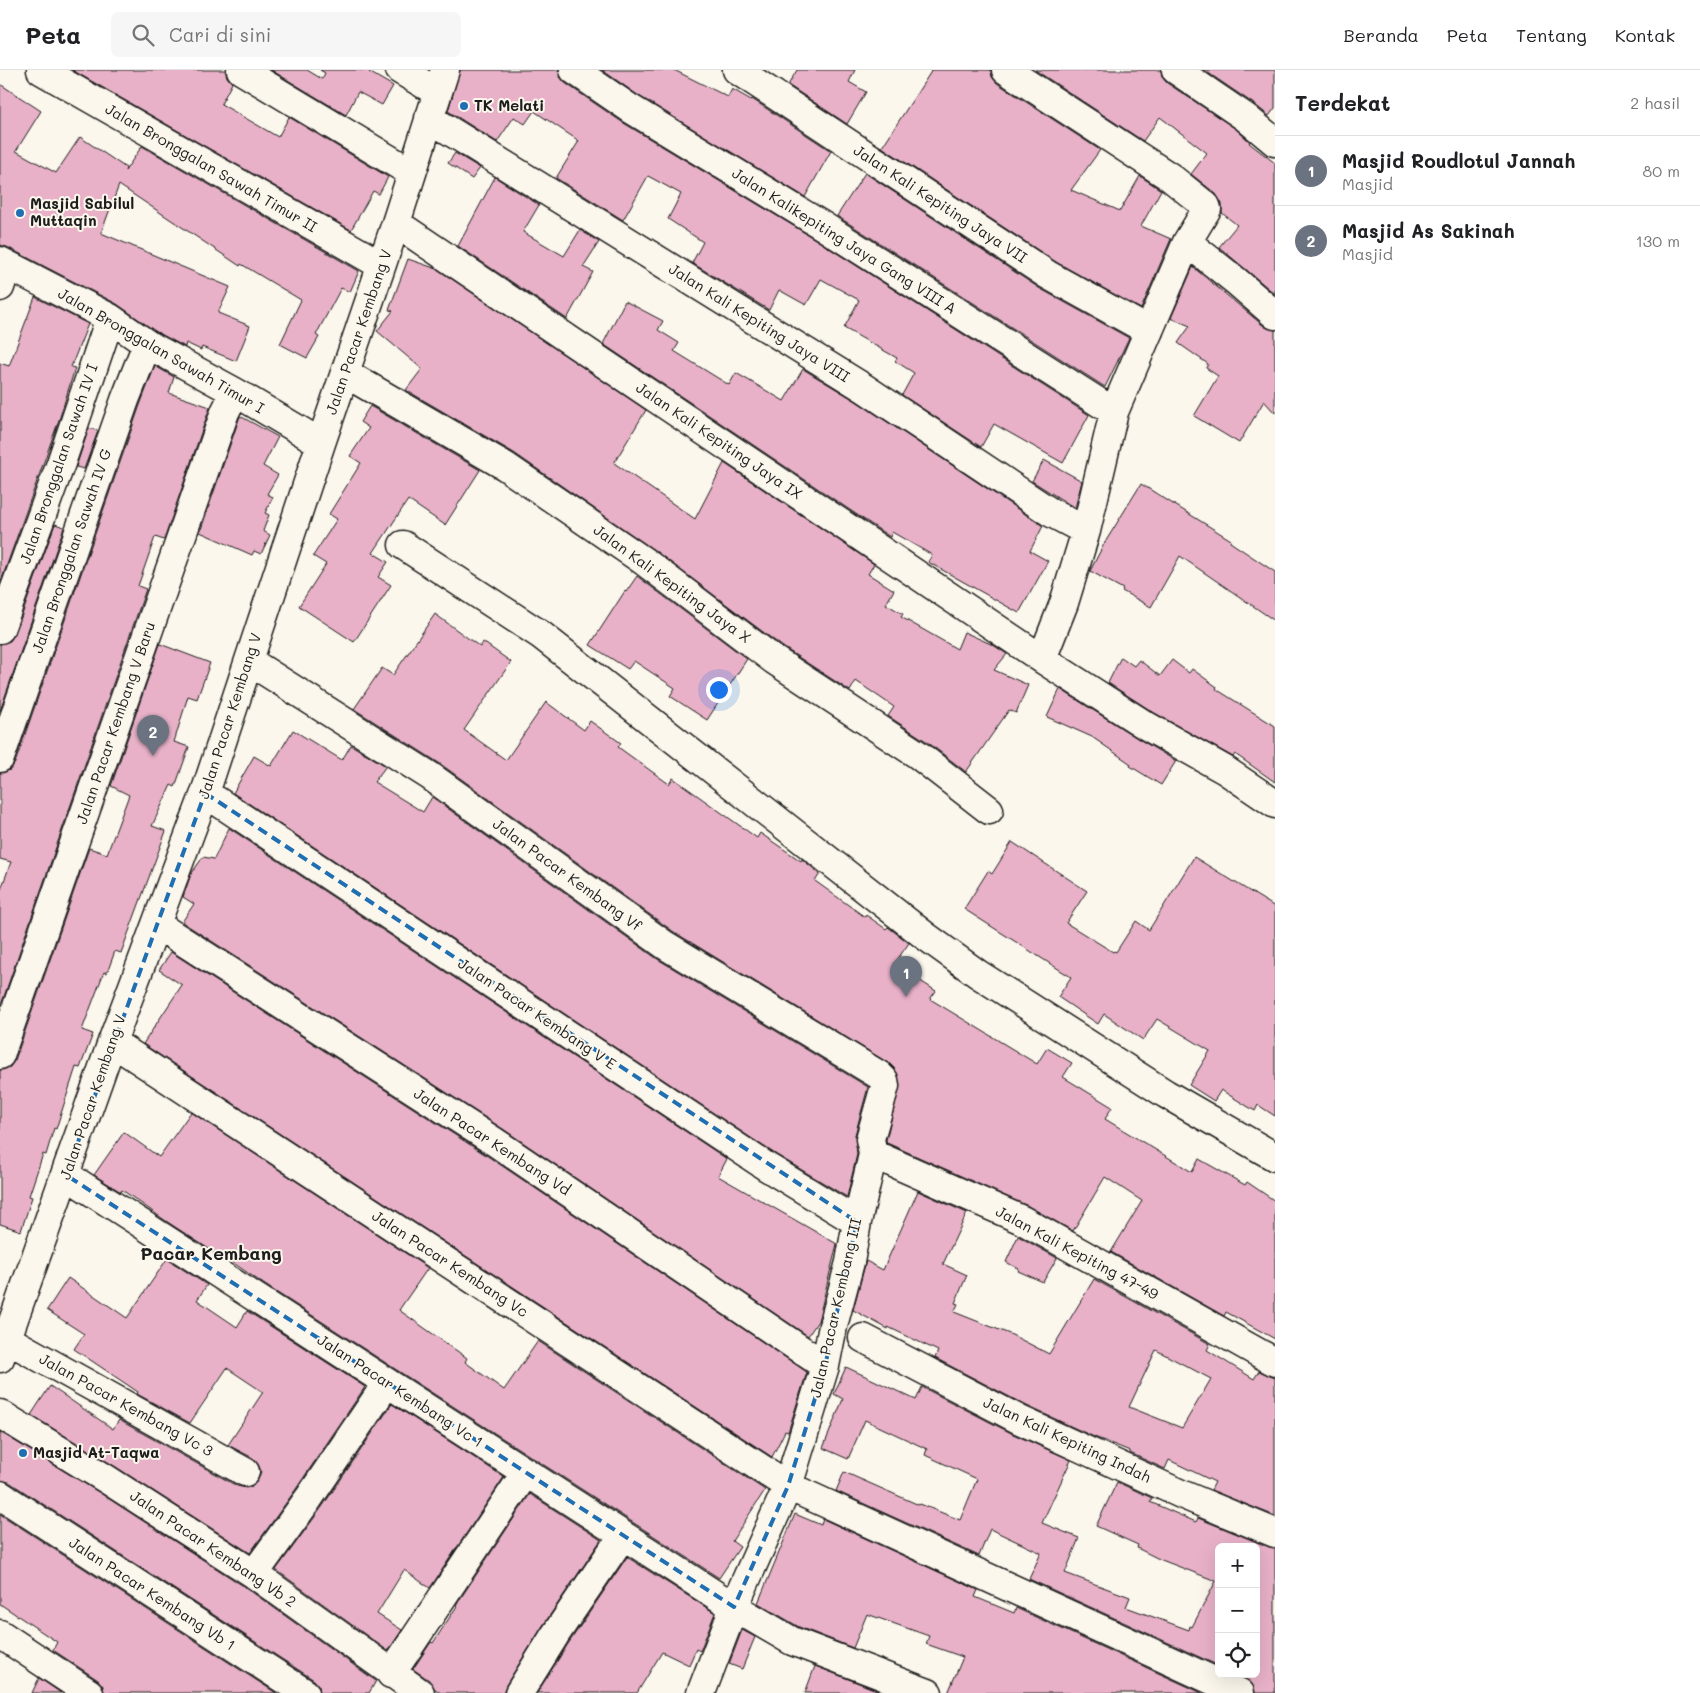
<!DOCTYPE html>
<html lang="id">
<head>
<meta charset="utf-8">
<style>
  body { margin:0; font-family:Mali,sans-serif; background:#f6f6f6; color:#202124 }
  .controls { position:absolute; right:15px; bottom:15px; display:grid; overflow:hidden; border-radius:8px; box-shadow:0 5px 20px #0002 }
  .controls button { width:45px; height:45px; display:grid; place-items:center; padding:0; border:0; border-bottom:1px solid #e0e0e0; background:#fff; color:#202124; font:25px sans-serif }
  .you { position:absolute; left:718px; top:619px; width:18px; height:18px; margin:-12px; border:4px solid #fff; border-radius:50%; background:#1a73e8; box-shadow:0 0 0 8px #1a73e833 }
  .badge { display:grid; place-items:center; width:32px; height:32px; border-radius:50%; background:#1f6fb2; color:#fff; font-size:16px; font-weight:700 }
  .pin { position:absolute; translate:-50% -41px; filter:drop-shadow(0 1px 2px #0008) }
  .pin::after { content:''; position:absolute; top:26px; width:18px; height:15px; background:inherit; clip-path:polygon(0 0,100% 0,50% 100%) }
  .list { margin:0; padding:0; list-style:none }
  h2 { display:flex; justify-content:space-between; align-items:center; height:65px; margin:0; padding:0 20px; font-size:21px }
  h2 small { font-size:16px; font-weight:400; color:#757577 }
  .list li { display:grid; grid-template-columns:32px 1fr auto; gap:15px; align-items:center; box-sizing:border-box; height:70px; padding:0 20px; border-top:1px solid #e0e0e0 }
  .list b { display:block; font-size:19px; white-space:nowrap }
  .list p { margin:0; font-size:16px; white-space:nowrap; color:#757577 }
  .list em { font-size:16px; font-style:normal; color:#757577 }
  .icon { flex:none; width:28px; height:28px; fill:none; stroke:currentColor; stroke-width:2; stroke-linecap:round; stroke-linejoin:round }
  .map { position:relative; flex:none; width:1275px; height:1623px; overflow:hidden }
  header { display:flex; align-items:center; gap:30px; box-sizing:border-box; height:70px; padding:0 25px; background:#fff; border-bottom:1px solid #e0e0e0 }
  header strong { font-size:24px }
  nav { display:flex; gap:28px; margin-inline-start:auto; font-size:18px }
  .search { width:350px; height:45px; background:#f6f6f6; display:flex; align-items:center; gap:12px; box-sizing:border-box; padding:0 18px; border-radius:8px; color:#757577; font-size:19px }
  main { display:flex }
  aside { flex:1; background:#fff }
  .map>svg:first-child { display:block }
  .building { fill:#e8b1c8; stroke:#1c1c1c; fill-rule:evenodd }
  .lines { fill:none; stroke-linecap:round; stroke-linejoin:round }
  .minor-casing { stroke:#1c1c1c; stroke-width:31 }
  .minor { stroke:#fbf7ec; stroke-width:28 }
  .marked { fill:none; stroke:#1f6fb2; stroke-width:4; stroke-dasharray:10 6; stroke-linejoin:round }
  .poi-dot { fill:#1f6fb2; stroke:#fbf7ec; stroke-width:2 }
  .labels { text-anchor:middle; stroke-width:4; stroke-linejoin:round; paint-order:stroke }
  .poi-label { font-size:15px; font-weight:bold; fill:#1c1c1c; stroke:#fbf7ec; text-anchor:start }
  .street-label { font-size:15px; fill:#1c1c1c; stroke:#fbf7ec }
  .quarter-label { font-size:18px; font-weight:bold; fill:#1c1c1c; stroke:#fbf7ec }
</style>
</head>
<body>
<header>
<strong>Peta</strong>
<div class="search"><svg class="icon" aria-label="search" viewBox="0 0 24 24"><circle cx="10" cy="10" r="6"/><path d="M15 15l6 6"/></svg>Cari di sini</div>
<nav><a>Beranda</a><a>Peta</a><a>Tentang</a><a>Kontak</a></nav>
</header>
<main>
<div class="map">
<svg width="1275" height="1623" viewBox="0 0 1275 1623">
  <rect width="100%" height="100%" fill="#fbf7ec"/>
  <filter id="ink" filterUnits="userSpaceOnUse"><feTurbulence type="fractalNoise" baseFrequency=".02" numOctaves="2"/><feDisplacementMap in="SourceGraphic" scale="10" xChannelSelector="R" yChannelSelector="G"/><feConvolveMatrix kernelMatrix="1 2 1 2 8 2 1 2 1" color-interpolation-filters="sRGB"/></filter>
  <g filter="url(#ink)">
    <!-- building -->
    <path class="building" d="M72,0h153l2,7 5,6 -11,21 57,33 11,-20 99,60 -9,17 -6,-3 -22,39z
      M271,0h36l15,9 3,-6 -5,-3h50l-1,2 24,14 -11,19 -24,-13 -12,23z
      M460,0h99l1,7 5,6 57,39 193,117 274,176 -26,48 -69,-39 -13,23 -79,-52 12,-22 -19,-12 2,-3 -53,-30 15,-28 -38,-21 -15,26 -27,-15 -10,20 -77,-47 11,-21 -35,-23 13,-25 -33,-18 -25,44 -67,-42 23,-37 -45,-30 -9,13 -11,-7 -17,25 -49,-31z
      M602,0h72l54,27 4,-8 19,11 1,-1 79,52 -26,46 -166,-101z
      M797,0h58l-6,12 17,10 -19,32 -59,-39z
      M932,0h59l1,7 5,6 103,67 -29,40 49,21 20,-35 21,14 -20,36 30,13 -30,70 -85,-47 -174,-115z
      M1035,0h126l1,7 5,6 69,46 14,13 -1,1 26,20v131l-56,-47 18,-22 -15,-12v-9l-6,-10 -25,-20 16,-21 -47,-36 -17,24z
      M1204,0h71v38l-6,8 -15,-12z
      M0,14l41,27 -25,40 40,22 24,-36 46,31 -1,3 17,-25 217,125 -9,21 -9,-4 -25,47 3,2 -12,21 -27,-14 21,-44 -60,-36 -1,2 -121,-81 -18,48 129,54 -12,26 32,13 -14,35 -34,-14 -1,3 -15,-7 -1,4 -30,-16 -38,-27 -110,-57 -7,-2z
      M455,83l25,15 -8,11 -24,-16z
      M865,103l174,115 90,50 -24,49 -268,-171z
      M495,107l44,28 -16,27 41,24 16,-26 19,12 -16,25 10,5 -26,47 -109,-73z
      M408,189l29,10 209,141 -32,53 81,56 29,-56 150,101 -6,10 26,16 -8,14 17,10 -2,3 56,32 7,-17 29,13 14,9 -13,16 34,15 -12,28 -7,-3 -43,62 -40,-31 -38,-25 6,-9 -38,-26 -6,10 -67,-44 -129,-97 -140,-97 -108,-63 16,-21 -45,-38 16,-20 -4,-1z
      M1193,197l72,60 10,3v83l-11,-12 -25,42 -45,-27 24,-40 -12,-8 2,-4 -30,-21 12,-17 -19,-8z
      M35,227l53,27 -17,43 4,1 -15,49 -60,167v-221l9,3z
      M625,231l38,20 -5,9 21,13 -5,8 55,34 7,-12 48,28 19,-32 53,32 187,125 -13,25 18,10 -29,52 -91,-51 4,-7 -40,-23 -2,5 -287,-193z
      M155,296l19,11 -5,16 41,14 -46,133 -9,-3 -17,49 8,3 -146,419v-116l11,-30 -11,-3v-86l10,-3 5,-7 125,-358z
      M370,336l110,64 -35,55 -37,-25 -35,53 15,9 -10,15 13,8 -37,57 -55,-36 27,-42 -13,-8 24,-37 -8,-5 32,-51 -11,-7 19,-28 -9,-6z
      M240,346l38,21 -15,29 15,9 -11,19 6,3 -8,16 4,2 -6,16 7,4 -9,19 -7,-3 -2,4 -52,-23z
      M89,358l9,3 -14,38 -8,-2z
      M1044,390l38,21 -7,27 -43,-27z
      M1141,414l90,56 -1,2 45,30v49l-95,-65 -29,51 -29,-16 1,-2 -33,-18 14,-27z
      M55,454l9,3 -64,184v-67l10,-3 5,-7z
      M637,506l110,83 -40,61 -37,-24 5,-8 -41,-27 -6,8 -38,-24 35,-54 1,1z
      M435,544l45,33 3,-5 28,20 -47,68 42,30 40,-58 38,28 6,-9 31,22 -3,4 51,37 4,-6 84,60 3,-5 41,28 1,-2 18,15 -5,7 50,36 1,-2 20,14 2,-2 21,16 -15,21 42,27 -6,8 107,65 10,-16 25,15 -9,14 49,30 -7,12 87,53 7,-13 46,26 2,-3 28,19v138l-49,-27 -2,4 -113,-64 31,-51 -37,-24 -32,54 -45,-25 -141,-63 -1,-3 14,-56 -5,-15 -5,-5 -216,-132 -235,-169 -85,-54 28,-41 11,7z
      M160,574l50,19 -13,36 -9,-3 -14,46 15,5 -14,40 -4,-2 -19,41 14,5 -45,122 -6,-2 -8,22 -3,-1 -22,58 11,4 -13,34 -4,-1 -20,62 -2,-1 -8,27 -3,-1 -14,42 3,1 -11,34 -21,-7v-154l10,-3 5,-7 74,-212 18,6 22,-59 -18,-9z
      M1121,587l13,9 5,-6 21,16 12,-16 17,13 3,-4 25,18 -1,2 59,37v56l-40,-28 -2,3 -80,-45 -45,-29z
      M1060,619l77,49 39,23 -15,24 -31,-19 1,-2 -39,-27 -45,-20z
      M293,660l49,30 9,-15 35,21 -12,16 49,30 9,-15 224,161 212,129 -13,48 2,19 -10,43 -72,-43 -542,-361 21,-37 17,10z
      M229,758l498,331 -9,17 119,68 -19,77 -10,15 -305,-207 -321,-207 12,-18 -11,-7 8,-23 12,-17 11,2z
      M1012,772l75,49 -21,32 47,29 1,-1 2,1 20,-31 13,9 45,-73 81,50v209l-17,-11 -3,6 -34,-21 -7,11 -25,-16 21,-34 -53,-32 -14,21 -39,-26 -6,10 -40,-27 13,-20 -107,-68 24,-38 4,3z
      M171,882l315,203 321,217 -19,60 -3,-1 -13,26 -629,-413 39,-59 -23,-15z
      M191,1042l237,156 -29,42 68,48 -2,4 39,28 34,-49 227,149 -33,51 8,6 -21,31 -454,-293 -40,-28 -1,2 -58,-38 -44,-31 -1,2 -27,-17 30,-43 35,25z
      M918,1121l49,22 -24,51 24,11 -12,28 3,1 -4,8 58,23 37,19 45,-75 116,65 -3,6 47,29 5,-8 16,7v138l-64,-26 4,-8 -46,-22 -4,9 -35,-16v-2l-38,-15 -65,-30 -92,-48 3,-7 -50,-24v2l-35,-19 13,-49 17,9zM1156,1280l55,29 -29,49 -53,-21z
      M1018,1166l39,22 -14,24 -25,-11 1,-2 -13,-7z
      M167,1189l40,26 -10,15 40,27 10,-16 118,76 -69,102 -46,64 -134,-86 -85,-52 19,-29 63,43 6,-9 118,66 9,2 7,-2 5,-6 3,-9 -3,-7 -5,-6 -25,-13 35,-53 -36,-24 -37,55 -53,-29 1,-2 -64,-43 10,-15 -37,-24 21,-32 59,40z
      M846,1297l70,33 6,-13 91,47 58,26 -29,63 37,15 -14,35 65,24 -4,10 63,23 1,-4 2,1 24,-46 -57,-22 -22,-11 1,-3 -42,-19 21,-44 35,16 -2,4 46,20 2,-4 71,29 6,1v145h-20l-3,-9 -15,-10h19v-127h-37v119l-190,-87 12,-26 -51,-24 -11,27 -143,-65 8,-19 75,33 1,-1 40,16 17,-41 -52,-24 2,-6 -62,-29 -17,39 -25,-11 20,-49 -9,-5z
      M392,1334l112,73 -74,111 -26,-18 -27,44 25,16 -14,21 -112,-81 46,-63z
      M0,1362l100,61 145,94 131,94 -7,12h-49l-1,-7 -5,-6 -305,-198 -9,-2z
      M530,1424l71,46 -59,87 -36,58 -3,8h-62l-6,-4 -6,-9 -16,-11 18,-27 2,1 24,-37 -1,-1z
      M0,1444l276,179h-172l-1,-7 -5,-6 -45,-30 4,-8 -57,-38z
      M795,1444l26,11 2,-6 155,71 -3,7 39,16 2,-5 186,85h-254l15,-36 -37,-13 3,-8 -62,-22 -14,34 -54,-21 -41,-24z
      M627,1487l88,56 -15,38 -4,-2 -7,16 -27,-13 -25,41h-100l31,-49z
      M742,1560l13,7 -13,32 -13,-5z
      M815,1596l69,27h-79z
      M39,1608l22,15h-29z"/>
    <g class="lines">
      <defs>
        <path id="minor" d="M41,0l340,195
          M241,0l171,103
          M400,0l37,22
          M574,0l57,39 192,117 291,186
          M737,0l311,205 101,56
          M1006,0l164,107 36,29 1,3 -20,33 -73,170 -28,119 -22,72 -22,56
          M1176,0l69,47 30,25
          M429,48l435,270 186,124 36,19
          M396,153l646,436 103,66 80,45 50,34
          M1187,172l49,39 39,34
          M0,191l110,57 37,26 88,48 86,51
          M0,217l7,-21
          M345,303l160,93 140,96 129,98 143,94 72,56
          M403,475l138,90 383,300 54,39 188,120 109,63
          M0,559l61,-166 49,-145
          M249,591l181,115 235,169 214,130 5,5 1,6 -15,53 3,15 -2,9 -14,59 -7,40 -17,64 -8,40 -37,120 -54,121 -33,86
          M0,688l125,-358 22,-56
          M205,723l562,374 90,55
          M156,854l339,218 330,224
          M112,972l676,444 452,207
          M0,985l225,-643 10,-20
          M873,1084l149,66 253,142
          M66,1105l668,432 58,34 136,52
          M863,1268l157,82 161,74 94,39
          M7,1269l238,133
          M0,1288l112,-316 93,-249 116,-350 75,-220 49,-153
          M0,1344l108,66 146,94 166,119
          M0,1425l305,198
          M254,1504l55,-76 78,-115
          M0,1564l89,59
          M391,1604l135,-202
          M519,1623l36,-58 68,-100"/>
      </defs>
      <!-- minor casing -->
      <use href="#minor" class="minor-casing"/>
      <!-- minor -->
      <use href="#minor" class="minor"/>
    </g>
  </g>
  <!-- marked area -->
  <path class="marked" d="M205,723l652,429 -32,144 -37,120 -54,121 -668,-432z"/>
  <!-- markers -->
  <g class="poi-dot">
    <circle cx="464" cy="36" r="5"/>
    <circle cx="20" cy="143" r="5"/>
    <circle cx="23" cy="1383" r="5"/>
  </g>
  <g class="labels">
    <!-- poi labels -->
    <g class="poi-label">
      <text x="474" y="41">TK Melati</text>
      <text x="30" y="139">Masjid Sabilul<tspan x="30" dy="17">Muttaqin</tspan></text>
      <text x="33" y="1388">Masjid At-Taqwa</text>
    </g>
    <!-- street labels -->
    <g class="street-label">
      <text transform="translate(211 98) rotate(30)" y="5">Jalan Bronggalan Sawah Timur II</text>
      <text transform="translate(940 134) rotate(33)" y="5">Jalan Kali Kepiting Jaya VII</text>
      <text transform="translate(844 171) rotate(32)" y="5">Jalan Kalikepiting Jaya Gang VIII A</text>
      <text transform="translate(759 253) rotate(32)" y="5">Jalan Kali Kepiting Jaya VIII</text>
      <text transform="translate(359 262) rotate(-71)" y="5">Jalan Pacar Kembang V</text>
      <text transform="translate(161 281) rotate(30)" y="5">Jalan Bronggalan Sawah Timur I</text>
      <text transform="translate(719 371) rotate(34)" y="5">Jalan Kali Kepiting Jaya IX</text>
      <text transform="translate(59 394) rotate(-71)" y="5">Jalan Bronggalan Sawah IV I</text>
      <text transform="translate(72 481) rotate(-71)" y="5">Jalan Bronggalan Sawah IV G</text>
      <text transform="translate(672 514) rotate(36)" y="5">Jalan Kali Kepiting Jaya X</text>
      <text transform="translate(230 646) rotate(-72)" y="5">Jalan Pacar Kembang V</text>
      <text transform="translate(116 653) rotate(-71)" y="5">Jalan Pacar Kembang V Baru</text>
      <text transform="translate(567 805) rotate(36)" y="5">Jalan Pacar Kembang Vf</text>
      <text transform="translate(537 944) rotate(34)" y="5">Jalan Pacar Kembang V E</text>
      <text transform="translate(93 1027) rotate(-71)" y="5">Jalan Pacar Kembang V</text>
      <text transform="translate(492 1072) rotate(33)" y="5">Jalan Pacar Kembang Vd</text>
      <text transform="translate(1077 1183) rotate(28)" y="5">Jalan Kali Kepiting 47-49</text>
      <text transform="translate(450 1194) rotate(33)" y="5">Jalan Pacar Kembang Vc</text>
      <text transform="translate(836 1238) rotate(-77)" y="5">Jalan Pacar Kembang III</text>
      <text transform="translate(400 1321) rotate(33)" y="5">Jalan Pacar Kembang Vc 1</text>
      <text transform="translate(126 1335) rotate(29)" y="5">Jalan Pacar Kembang Vc 3</text>
      <text transform="translate(1067 1370) rotate(25)" y="5">Jalan Kali Kepiting Indah</text>
      <text transform="translate(213 1479) rotate(34)" y="5">Jalan Pacar Kembang Vb 2</text>
      <text transform="translate(152 1524) rotate(33)" y="5">Jalan Pacar Kembang Vb 1</text>
    </g>
    <!-- quarter labels -->
    <g class="quarter-label">
      <text x="211" y="1190">Pacar Kembang</text>
    </g>
  </g>
</svg>
<div class="controls">
<button>+</button>
<button>−</button>
<button><svg class="icon" aria-label="locate" viewBox="0 0 24 24"><circle cx="12" cy="12" r="6"/><path d="M12 2v4M12 18v4M2 12h4M18 12h4"/></svg></button>
</div>
<div class="you"></div>
<div class="pin badge" style="left:906px;top:927px;background:#6b7280">1</div>
<div class="pin badge" style="left:153px;top:686px;background:#6b7280">2</div>
</div>
<aside>
<h2>Terdekat<small>2 hasil</small></h2>
<ul class="list">
<li><span class="badge" style="background:#6b7280">1</span><div><b>Masjid Roudlotul Jannah</b><p>Masjid</p></div><em>80 m</em></li>
<li><span class="badge" style="background:#6b7280">2</span><div><b>Masjid As Sakinah</b><p>Masjid</p></div><em>130 m</em></li>
</ul>
</aside>
</main>
</body>
</html>
